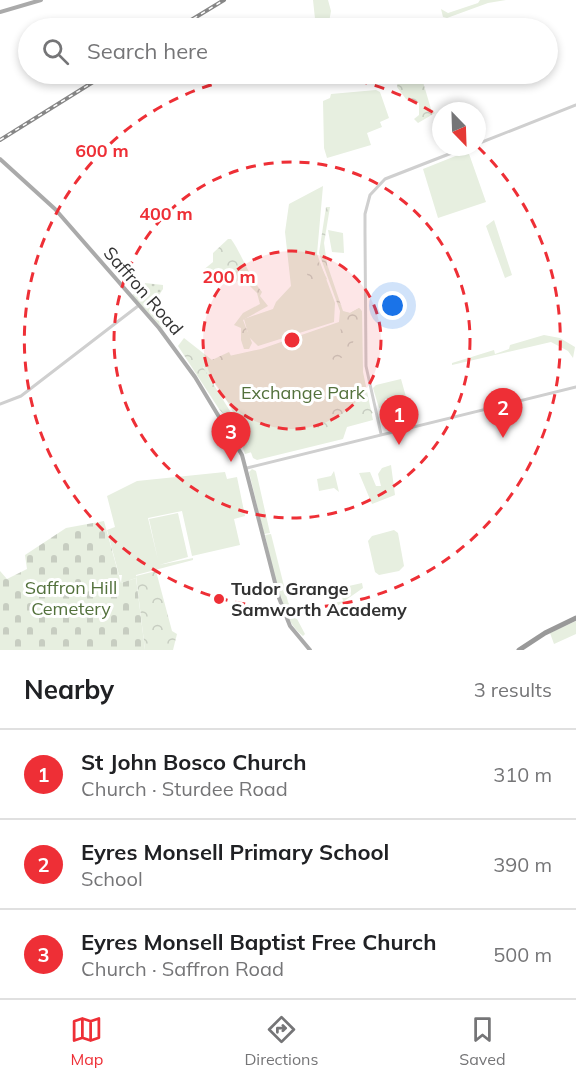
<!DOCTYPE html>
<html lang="en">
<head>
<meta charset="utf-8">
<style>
  body { margin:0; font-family:Mulish,sans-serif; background:#f2f2f2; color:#202124 }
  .compass { position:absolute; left:432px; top:102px; width:54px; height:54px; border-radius:50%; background:#fff; box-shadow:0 3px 9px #0003; rotate:157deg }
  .you { position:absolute; left:393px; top:306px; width:21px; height:21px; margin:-15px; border:4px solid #fff; border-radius:50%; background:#1a73e8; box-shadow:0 0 0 9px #1a73e833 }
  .badge { display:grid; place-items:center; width:39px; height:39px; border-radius:50%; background:#ee2f36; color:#fff; font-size:20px; font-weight:700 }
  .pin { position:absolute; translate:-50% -50px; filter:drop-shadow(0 2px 3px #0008) }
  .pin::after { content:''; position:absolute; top:32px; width:21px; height:18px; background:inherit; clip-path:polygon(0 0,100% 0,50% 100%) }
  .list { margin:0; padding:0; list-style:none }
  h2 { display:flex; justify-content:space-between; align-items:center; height:78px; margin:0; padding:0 24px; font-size:26px }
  h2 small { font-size:20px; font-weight:400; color:#757577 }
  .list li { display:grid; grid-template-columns:39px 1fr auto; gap:18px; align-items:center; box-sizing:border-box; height:90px; padding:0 24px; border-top:2px solid #e0e0e0 }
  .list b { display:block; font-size:22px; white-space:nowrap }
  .list p { margin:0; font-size:20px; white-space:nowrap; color:#757577 }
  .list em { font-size:20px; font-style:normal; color:#757577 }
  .icon { flex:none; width:33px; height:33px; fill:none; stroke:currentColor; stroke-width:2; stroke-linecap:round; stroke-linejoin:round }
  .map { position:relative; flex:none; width:576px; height:650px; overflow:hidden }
  .search { position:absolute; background:#fff; box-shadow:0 3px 9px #0003; left:18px; right:18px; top:18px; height:66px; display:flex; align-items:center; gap:15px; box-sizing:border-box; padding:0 21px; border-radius:33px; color:#757577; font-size:22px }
  .sheet { height:348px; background:#fff }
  nav { display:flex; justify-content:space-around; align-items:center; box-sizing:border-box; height:84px; border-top:2px solid #e0e0e0; background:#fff; font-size:16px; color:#757577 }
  nav a { display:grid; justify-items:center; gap:3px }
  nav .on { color:#ee2f36 }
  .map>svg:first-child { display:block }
  .green { fill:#e7efe0 }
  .forest { fill:url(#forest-crowns) }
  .cemetery { fill:url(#cemetery-stones) }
  .garden { fill:url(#garden-dots) }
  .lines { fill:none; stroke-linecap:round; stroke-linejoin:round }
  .minor { stroke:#cfcfcf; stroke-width:3 }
  .major { stroke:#aaa; stroke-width:4 }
  .highway { stroke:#999; stroke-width:5 }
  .rail-casing { stroke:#878787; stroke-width:4 }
  .rail { stroke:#fff; stroke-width:1.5; stroke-dasharray:4.5; stroke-linecap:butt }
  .ring { fill:none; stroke:#ee2f36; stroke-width:3; stroke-dasharray:10 8 }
  .poi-dot { fill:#ee2f36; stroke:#fff; stroke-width:2 }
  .labels { text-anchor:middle; stroke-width:6; stroke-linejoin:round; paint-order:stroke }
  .street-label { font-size:18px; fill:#323232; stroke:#fff }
  .park-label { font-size:18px; fill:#53713c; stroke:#fff }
  .poi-label { font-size:18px; font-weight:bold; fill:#323232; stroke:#fff; text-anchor:start }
  .centre { fill:#ee2f36; stroke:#fff; stroke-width:3 }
  .ring-label { font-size:18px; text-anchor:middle; font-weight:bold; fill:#ee2f36; stroke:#fff; stroke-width:6; stroke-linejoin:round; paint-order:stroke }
</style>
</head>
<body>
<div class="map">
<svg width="576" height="650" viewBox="0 0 576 650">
  <defs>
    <pattern id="forest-crowns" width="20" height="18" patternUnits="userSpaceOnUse" patternTransform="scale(1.5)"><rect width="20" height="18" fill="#e7efe0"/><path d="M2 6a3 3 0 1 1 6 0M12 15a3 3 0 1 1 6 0" fill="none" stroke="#c7cdc1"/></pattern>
    <pattern id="cemetery-stones" width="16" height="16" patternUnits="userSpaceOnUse" patternTransform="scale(1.5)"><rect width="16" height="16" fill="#e7efe0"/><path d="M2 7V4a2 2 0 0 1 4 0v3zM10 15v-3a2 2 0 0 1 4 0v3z" fill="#c7cdc1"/></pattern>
    <pattern id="garden-dots" width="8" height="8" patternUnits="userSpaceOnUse" patternTransform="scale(1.5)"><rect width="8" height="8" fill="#e7efe0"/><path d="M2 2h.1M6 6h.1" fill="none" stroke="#c7cdc1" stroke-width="1.8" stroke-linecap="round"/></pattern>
  </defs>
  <rect width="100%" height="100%" fill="#fff"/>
  <!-- green -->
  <path class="green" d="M313,0h15l3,11 -3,17h-12z
    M480,0h26l-18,3 -41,15 -4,-1 -2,-8 7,4 30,-10z
    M376,90l4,2 9,26 -9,4 2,5 -15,6 4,12 -44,13 -3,-10 -1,-47 7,-3 1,-4z
    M468,151l18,51 -48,16 -15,-49z
    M323,186l-6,68 18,49 -1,19 -76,24 -9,-9 -5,-18 29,-10 3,-7 15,-16 -6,-54 4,-28z
    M494,220l18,55 -7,3 -19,-52z
    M328,230l15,3 1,20 -12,-1z
    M359,308l3,3 1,61 10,48 -26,7 -4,12 -86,21 -4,-2c-8,-23 -20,-50 -36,-72 -7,-9 -12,-12 -15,-24l59,-13 75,-26 3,-1 1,-11 10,2z
    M544,335l16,3 15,9 -2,11 -5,-7 -17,-9 -99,23v-2l42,-13 1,4 14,-5 1,-4z
    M401,379l9,32 -16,3 1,-13 -5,-3 -5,1 2,7 -8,2 -6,-20 3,-3z
    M391,465l4,30 -23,9 -13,-31 11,-1 6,14h5l-3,-12 4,-6z
    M252,469l4,2 14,62 -6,1 -15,-62z
    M334,471l5,21 -5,-4 -15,3 -2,-12 14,-3z
    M225,472l2,7 10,-2 8,39 -11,3 6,26 -48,11 -10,-45 -34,7 10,42 -9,-41 29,-6 10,44 -29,8 34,-7v2l-57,15v3l-15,5 1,-8h-3l-12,-45 8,-3 -8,-31 30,-15z
    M394,530l4,3 6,33 -5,5 -20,4 -4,-3 -7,-31 4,-5z
    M271,534l17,68 17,32 -2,2c-24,-17 -31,-73 -38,-101z
    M362,583l1,5 -30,21 -5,-1 -2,-3 17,-4 -3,-13z
    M576,621v13l-22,10 -4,-11z"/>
  <!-- forest -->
  <path class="forest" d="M399,74h27l3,6 -6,2 8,27 4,4 -17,10 -4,-4 5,-4v-12l-13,-4 -9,-12z
    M326,207h4l-6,36 3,21 16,47 7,2 9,-5 2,2c-5,19 -5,43 -25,51l-6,-3 11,-15 -1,-32 -21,-58z
    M228,239h3c12,17 18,38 31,53l-2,4 8,10 -25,14 9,23 -3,6h-5l-3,-9v-12l-7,-3 9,-12 17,-9 -3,-11 -15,-15c-12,10 -30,4 -40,-7l11,-9v-9z
    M315,255l12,24 -15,6 -11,-24z
    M184,338l28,22 17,-8 4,8 -30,7 30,49 11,7 -2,11 10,18 -7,2 -8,-24 -18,-21 -41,-63z
    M358,385h3v8l12,20 -55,17 -6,-24c13,-14 33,-8 46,-21z
    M156,571l16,60 5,3 -4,16h-28l-9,-74z"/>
  <!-- cemetery -->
  <path class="cemetery" d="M104,521l17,62 15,-5 9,72h-145v-79l7,8 20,-10 -2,-14 41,-27z"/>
  <!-- garden -->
  <path class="garden" d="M145,283l18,2v4l-9,14 3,5 -2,4 10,6 -3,2 6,4 -5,5 -31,-34 12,-8z"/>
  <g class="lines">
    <!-- minor -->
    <path class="minor" d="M477,144l99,-39
      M0,404l21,-8 117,-90
      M381,434l-15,-68 -1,-133v-19l5,-19 15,-16 82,-32
      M247,468l329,-81"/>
    <!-- major -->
    <path class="major" d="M0,12l41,-12
      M0,159l55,50 104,119 36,49 47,78 37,143 11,28 20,24"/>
    <!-- highway -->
    <path class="highway" d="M519,650l26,-17 31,-15"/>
    <defs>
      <path id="rail" d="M178,28l46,-28
        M0,140l106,-66"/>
    </defs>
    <!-- rail casing -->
    <use href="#rail" class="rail-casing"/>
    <!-- rail -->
    <use href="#rail" class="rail"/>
  </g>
  <!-- distance rings -->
  <circle cx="292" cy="340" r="89" fill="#ee2f36" fill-opacity=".12"/>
  <g class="ring">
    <circle cx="292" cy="340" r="89"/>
    <circle cx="292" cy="340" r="178"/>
    <path d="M322 74A268 268 0 0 1 440 117M478 147A268 268 0 1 1 262 74"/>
  </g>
  <!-- markers -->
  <circle class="poi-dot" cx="219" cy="599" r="6"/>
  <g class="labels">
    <!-- street labels -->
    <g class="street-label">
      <text transform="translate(143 291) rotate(49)" y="6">Saffron Road</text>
    </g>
    <!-- park labels -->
    <g class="park-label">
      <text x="303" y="399">Exchange Park</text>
      <text x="71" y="594">Saffron Hill<tspan x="71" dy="21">Cemetery</tspan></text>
    </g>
    <!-- poi labels -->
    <g class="poi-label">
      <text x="231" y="595">Tudor Grange<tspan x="231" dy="21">Samworth Academy</tspan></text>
    </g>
  </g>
  <circle cx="292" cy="340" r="9" class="centre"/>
  <g class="ring-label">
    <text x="102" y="157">600 m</text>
    <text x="166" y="220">400 m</text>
    <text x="229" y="283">200 m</text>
  </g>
</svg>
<svg class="compass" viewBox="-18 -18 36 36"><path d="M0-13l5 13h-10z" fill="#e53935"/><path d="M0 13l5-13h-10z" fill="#757577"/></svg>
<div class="you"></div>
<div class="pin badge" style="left:399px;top:445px">1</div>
<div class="pin badge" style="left:503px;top:438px">2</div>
<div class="pin badge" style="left:231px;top:462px">3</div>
<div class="search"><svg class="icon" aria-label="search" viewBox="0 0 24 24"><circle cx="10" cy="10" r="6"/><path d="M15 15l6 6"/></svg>Search here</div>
</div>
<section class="sheet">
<h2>Nearby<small>3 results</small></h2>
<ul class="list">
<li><span class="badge">1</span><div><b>St John Bosco Church</b><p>Church · Sturdee Road</p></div><em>310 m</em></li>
<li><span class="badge">2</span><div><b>Eyres Monsell Primary School</b><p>School</p></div><em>390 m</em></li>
<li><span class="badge">3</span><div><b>Eyres Monsell Baptist Free Church</b><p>Church · Saffron Road</p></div><em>500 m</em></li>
</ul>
</section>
<nav>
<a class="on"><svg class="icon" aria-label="map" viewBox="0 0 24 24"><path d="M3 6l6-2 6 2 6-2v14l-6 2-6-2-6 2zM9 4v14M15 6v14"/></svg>Map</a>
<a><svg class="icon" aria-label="directions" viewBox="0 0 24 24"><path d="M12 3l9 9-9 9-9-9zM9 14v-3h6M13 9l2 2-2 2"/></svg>Directions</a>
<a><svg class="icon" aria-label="saved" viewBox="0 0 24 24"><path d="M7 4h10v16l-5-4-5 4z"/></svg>Saved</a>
</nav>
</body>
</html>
